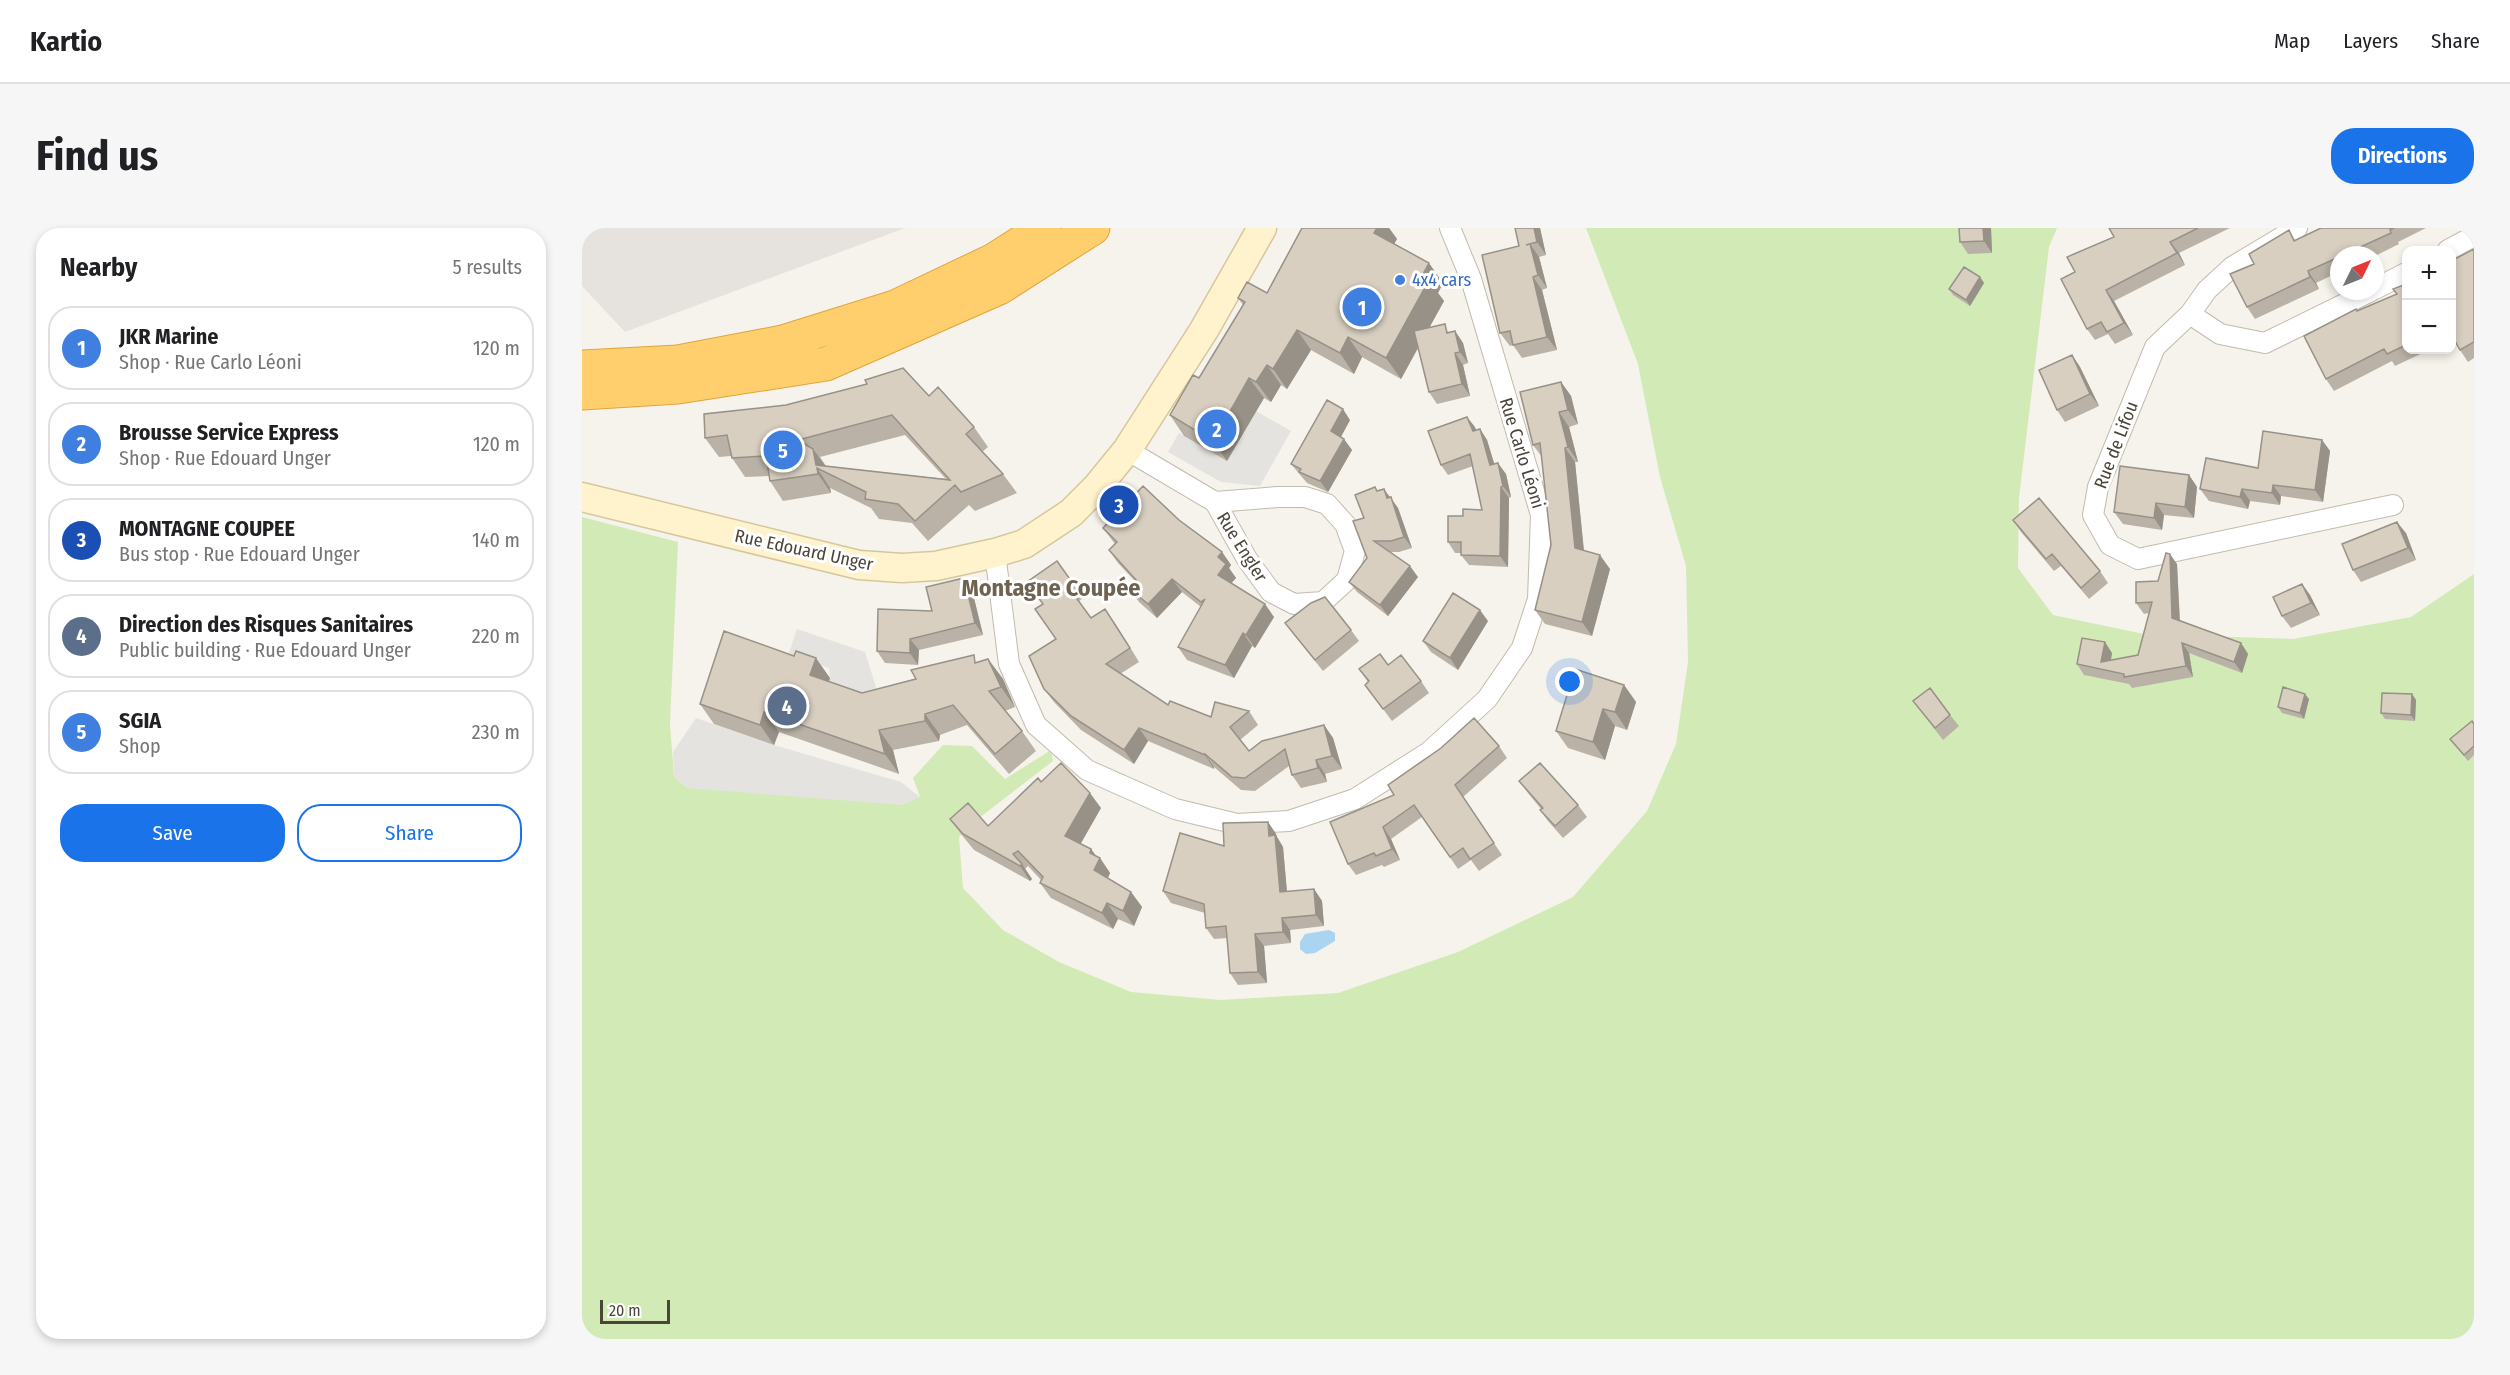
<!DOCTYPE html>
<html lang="en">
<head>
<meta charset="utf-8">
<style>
  body { margin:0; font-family:"Fira Sans Condensed",sans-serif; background:#f6f6f6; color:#202124 }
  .controls { position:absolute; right:18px; top:18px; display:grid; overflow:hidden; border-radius:12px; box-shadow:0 3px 9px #0003 }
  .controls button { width:54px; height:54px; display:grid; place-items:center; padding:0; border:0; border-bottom:2px solid #e0e0e0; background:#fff; color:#202124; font:30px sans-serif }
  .compass { position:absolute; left:1748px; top:18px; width:54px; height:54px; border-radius:50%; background:#fff; box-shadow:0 3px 9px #0003; rotate:47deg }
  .scale { position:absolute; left:18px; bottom:15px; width:70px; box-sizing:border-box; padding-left:6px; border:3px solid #4b4439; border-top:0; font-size:16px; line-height:21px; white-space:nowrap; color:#4b4439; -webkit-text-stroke:4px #fff; paint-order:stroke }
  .you { position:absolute; left:988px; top:454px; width:21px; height:21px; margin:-15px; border:4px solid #fff; border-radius:50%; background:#1a73e8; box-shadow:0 0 0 9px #1a73e833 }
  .badge { display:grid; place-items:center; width:39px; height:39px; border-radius:50%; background:#1a73e8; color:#fff; font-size:20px; font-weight:700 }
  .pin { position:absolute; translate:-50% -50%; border:3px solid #fff; box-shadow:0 2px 6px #0006 }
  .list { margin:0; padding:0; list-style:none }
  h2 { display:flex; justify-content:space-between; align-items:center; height:78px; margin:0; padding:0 24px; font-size:26px }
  h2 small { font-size:20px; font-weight:400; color:#757577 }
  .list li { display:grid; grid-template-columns:39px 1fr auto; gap:18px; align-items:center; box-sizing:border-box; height:84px; margin:0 12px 12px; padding:0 12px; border:2px solid #e0e0e0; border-radius:24px }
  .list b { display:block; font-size:22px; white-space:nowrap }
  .list p { margin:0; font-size:20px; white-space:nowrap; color:#757577 }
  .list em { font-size:20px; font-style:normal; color:#757577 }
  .actions { display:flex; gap:12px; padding:18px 24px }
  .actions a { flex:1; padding:14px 0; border:2px solid #1a73e8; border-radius:24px; text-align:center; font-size:21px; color:#1a73e8 }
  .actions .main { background:#1a73e8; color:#fff }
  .map { position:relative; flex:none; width:1892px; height:1111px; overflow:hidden; border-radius:24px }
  header { display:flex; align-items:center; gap:36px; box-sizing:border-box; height:84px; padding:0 30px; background:#fff; border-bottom:2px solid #e0e0e0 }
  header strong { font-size:28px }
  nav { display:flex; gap:33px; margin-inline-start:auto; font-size:21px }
  .intro { display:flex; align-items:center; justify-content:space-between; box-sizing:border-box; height:144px; padding:0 36px }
  h1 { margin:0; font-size:42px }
  .button { padding:15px 27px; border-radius:24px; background:#1a73e8; color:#fff; font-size:21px; font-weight:700 }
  main { display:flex; gap:36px; padding:0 36px }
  aside { flex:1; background:#fff; border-radius:24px; box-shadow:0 3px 9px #0003 }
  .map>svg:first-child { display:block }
  .industrial { fill:#e6e2dd }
  .green { fill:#d2eab5 }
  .parking { fill:#e5e3e0 }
  .water { fill:#a9d4f2 }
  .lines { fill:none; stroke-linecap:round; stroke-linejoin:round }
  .street-casing { stroke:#c2bbae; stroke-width:22 }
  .secondary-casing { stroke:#d6c79b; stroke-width:31 }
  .highway-casing { stroke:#e0a43c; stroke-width:35 }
  .street { stroke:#fff; stroke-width:20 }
  .secondary { stroke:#fff3cd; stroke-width:28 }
  .highway { stroke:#ffcf6e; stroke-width:33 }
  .wall { fill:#bab2a6; fill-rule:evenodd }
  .shaded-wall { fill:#979187 }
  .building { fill:#d8cfc1; stroke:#979187; stroke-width:1.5; fill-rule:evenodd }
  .shop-dot { fill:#3f7fe0; stroke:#fff; stroke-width:2 }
  .labels { text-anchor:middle; stroke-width:6; stroke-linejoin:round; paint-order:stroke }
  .shop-label { font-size:18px; fill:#366cbe; stroke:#fff; text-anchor:start }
  .street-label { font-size:18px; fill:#4b4439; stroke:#fff }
  .district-label { font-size:24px; font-weight:bold; fill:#6e6250; stroke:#fff }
</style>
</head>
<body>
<header>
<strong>Kartio</strong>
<nav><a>Map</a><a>Layers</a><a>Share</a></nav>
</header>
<div class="intro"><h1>Find us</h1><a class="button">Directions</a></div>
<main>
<aside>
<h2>Nearby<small>5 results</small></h2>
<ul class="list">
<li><span class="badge" style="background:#3f7fe0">1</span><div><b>JKR Marine</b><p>Shop · Rue Carlo Léoni</p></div><em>120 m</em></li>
<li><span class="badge" style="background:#3f7fe0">2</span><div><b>Brousse Service Express</b><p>Shop · Rue Edouard Unger</p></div><em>120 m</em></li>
<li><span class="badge" style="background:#1a4fb4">3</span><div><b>MONTAGNE COUPEE</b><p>Bus stop · Rue Edouard Unger</p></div><em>140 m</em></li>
<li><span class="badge" style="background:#5c6f8a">4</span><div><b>Direction des Risques Sanitaires</b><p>Public building · Rue Edouard Unger</p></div><em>220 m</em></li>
<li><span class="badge" style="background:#3f7fe0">5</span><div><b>SGIA</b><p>Shop</p></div><em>230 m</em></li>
</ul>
<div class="actions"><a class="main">Save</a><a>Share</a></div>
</aside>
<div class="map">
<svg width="1892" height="1111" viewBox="0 0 1892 1111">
  <rect width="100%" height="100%" fill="#f6f3ec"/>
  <!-- industrial -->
  <path class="industrial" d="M0,0h323l-280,104 -43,-46z"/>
  <!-- green -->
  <path class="green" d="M1004,0h471l-8,19 -30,251 -1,70 35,47 91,19 149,5 118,-22 63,-43v765h-1892v-822l96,25 -8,182 4,53 14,11 232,9 -7,-19 30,-33 29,1 33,33 46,-29 2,11 -74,57 -20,19 4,51 40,42 56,32 72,30 90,8 117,-7 120,-41 115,-55 74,-86 29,-67 12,-82 -2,-96 -26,-89 -22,-113z"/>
  <!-- parking -->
  <path class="parking" d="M674,183l35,20 -31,55 -39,-4 -53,-30 11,-19 48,28z
    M215,401l68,23 20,64 -61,-21 6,-17 -1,-10 -40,-15z
    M114,490l78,27 127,37 19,15 -18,8 -214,-17 -14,-11 -1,-25z"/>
  <!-- water -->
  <path class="water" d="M747,702l6,3v8l-20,12 -9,1 -6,-5v-7l5,-8z"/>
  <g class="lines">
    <defs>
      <path id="street" d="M1715,0l-65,39 -25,23 -17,24 -35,33 -57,140 -5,28 17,30 28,14 255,-54
        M1866,22l26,-14
        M1793,61l31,-16
        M1608,86l30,20 45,9 106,-52
        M545,222l88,52 32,57 24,33 23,12 29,-2 24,-22 8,-29 -10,-27 -18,-20 -22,-7h-27l-63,5
        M413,325l14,111 27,61 51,45 88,39 62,15 52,-3 66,-22 74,-47 58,-53 35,-51 16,-49 3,-84 -70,-236 -21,-51"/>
      <path id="secondary" d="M0,269l277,68 43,3 34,-2 59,-13 29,-9 47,-31 25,-25 31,-38 77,-120 58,-102"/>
      <path id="highway" d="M0,139l96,-5 105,-20 112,-35 99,-47 50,-32
        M0,165l96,-6 148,-23 173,-76 94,-60"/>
    </defs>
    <!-- street casing -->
    <use href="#street" class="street-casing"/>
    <!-- secondary casing -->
    <use href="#secondary" class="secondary-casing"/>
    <!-- highway casing -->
    <use href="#highway" class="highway-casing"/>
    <!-- street -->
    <use href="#street" class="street"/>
    <!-- secondary -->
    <use href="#secondary" class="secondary"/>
    <!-- highway -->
    <use href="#highway" class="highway"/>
  </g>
  <!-- wall -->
  <path class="wall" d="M720,0h87l8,11 -3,4 49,40 -5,10 6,8 -15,27 21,4 5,-1 8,12 5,20 -5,2 7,31 -33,8 -8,-12 -11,-45 -17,32 -39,-22 -8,17 -43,-24 -24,39 -6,-4 -10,17 -7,-4 -37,63 -43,-25 -14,-21 29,-37 44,-73 -5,-7 29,-5z
    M933,0h25l6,27 -7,2 8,31 -5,2 15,60 -35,8 -9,-13 -3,1 -10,-13 19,-87z
    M1377,0h32l1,25 -24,1 -8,-12z
    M1527,0h121l-51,25 6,12 -71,36 19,34 -18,9 -7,-10 -13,6 -8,-11 -12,-57 39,-35z
    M1739,0h105l-28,14 1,2 -24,12 -36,-1v17l-23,11 3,6 -64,30 -8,-12 7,-43 35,-34 6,10z
    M1892,21v109l-6,4 -8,-12 -7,-13 -2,1v-77z
    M1398,49l4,6 -14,23 -17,-11 -4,-6z
    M1824,56v66h23l-34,16 -3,-5 -58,30 -8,-12 31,-68 40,-17z
    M1490,127l8,12 19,39 -34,16 -8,-12z
    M979,154l10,14 7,28 -9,3 9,35h-3l9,88 26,19 -18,67 -47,-12 -10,-14 16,-65 -9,-88 -9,-12z
    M347,168l45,31 14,20 -6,5 21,22 14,19 -42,18 -6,-6 -41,36 -16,-18 -33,-4 -8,-11 -41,-20 1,5 -48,8 -13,-20 -1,-5 -24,1 -13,-19 -1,-2 -12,1 -14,-19zM323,207l41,44 -120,-13 -6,-9z
    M885,189l9,13 4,-1 7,11 7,24 12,10 5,23 -2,1 -1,69 -39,-2 -8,-10v-2h-6l-7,-11 34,-32 -9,-44 -25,9 -7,-10z
    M768,192l-9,17 11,13 -24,42 -21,-9 -16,-19z
    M1740,212l8,11 -7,51 -42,-6 -1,9 -30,-4 -2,8 -39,-8 -9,-12 58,-21z
    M1607,247l8,12 -3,31 -30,-3 -2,15 -39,-6 -9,-12z
    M796,263l12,6 8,11 14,40 -13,4h-9l28,25 -30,39 -31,-24 -8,-10 18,-24 -3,-40z
    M597,292l43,32 9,13 -2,3 7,10 -5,5 43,34 -19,31 -3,-2 -18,32 -47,-18 -9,-13 23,-40 -19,-15 -25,26 -18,-16 -9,-13 6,-7 -18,-19 -9,-13 6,-6 -12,-16z
    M1431,292l87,51 8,12 -19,16 -28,-33 -7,5 -33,-39z
    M1824,305l10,27 -55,22 -8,-12z
    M475,333l26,37 -4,3 12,17 23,4 25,40 -19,12 48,31 43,12 38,-6 9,14 -18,15 9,11 75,-26 9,13 9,31 -17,5 2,8 -26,6 -9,-13 -3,-9 -34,25 -14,-1 -27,-23v2l-66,-28 -14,23 -53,-34 -27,-28 -10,-13 12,-50 -13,-35z
    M1595,336l3,56 61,23 7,11 -6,19 -53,-20 4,24 -61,11 -3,-4 -45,-9 -7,-11 35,-11 -1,7 27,-5 11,-42 -5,1 -8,-11 22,-22z
    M382,350l8,12 11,45 -64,15 -1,15 -33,-2 -8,-12 55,-40z
    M1720,356l8,11 10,20 -29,13 -9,-12z
    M906,393l-30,49 -27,-18 -8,-11z
    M703,395l66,7 8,11 -36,30 -29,-36z
    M406,431l15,20 12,28 -10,4 17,20 14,20 -27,23 -42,-49 -27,10 -1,6 -46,9 6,24 -120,-42 -5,13 -60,-21 -14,-20 130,-26 -1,4 33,11z
    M806,437l33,16 8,12 -37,28 -27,-36 3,-3 -9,-13z
    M1042,457l12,17 -9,28 -12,-4 -10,34 -37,-12 -12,-17z
    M1830,466l4,6 -1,21 -30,-2 -4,-6z
    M1727,471l-5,20 -22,-6 -4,-6z
    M1331,473l37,14 9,11 -16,14z
    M1892,496v31l-6,6 -18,-22z
    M917,518l8,12 -44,39 39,58 -23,16 -8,-11 -13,9 -36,-52 -31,22 9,21 -16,7 -2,-2 -26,10 -8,-11 46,-69z
    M937,553l59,24 9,12 -24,21 -15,-17 -8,-11 1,-1 -13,-16z
    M459,554l60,26 -21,36 11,5 5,7 4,2 10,15 -2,5 23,14 11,15 -8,19 -16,-7 -5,10 -62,-31 -11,-15 1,-3 -13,-14 -3,3 7,10 -2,2 -56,-31 -13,-16 -11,-15 38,7z
    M686,594l8,12 1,3 6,10 4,45 27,-3 8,12 2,25 -34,4 1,13 -27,3 3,37 -29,2 -8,-12 -3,-35 -13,1 -8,-11 -1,-15 -34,-10 -8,-12 61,-45z"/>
  <!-- shaded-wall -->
  <path class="shaded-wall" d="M795,0h12l8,11 -8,14 -15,-20z
    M952,0h6l6,27 -9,-13z
    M1401,0h8l1,25 -8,-12z
    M1588,14l9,11 6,12 -8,-12z
    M948,16l9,13 8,31 -9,-13z
    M847,35l14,20 -5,10 6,8 -43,78 -15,-21 36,-82z
    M1726,43l8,12 3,6 -9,-12z
    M951,49l9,13 15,60 -10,-13z
    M1398,49l4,6 -14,23 -4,-6z
    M1524,62l8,11 19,34 -9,-12z
    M715,102l14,20 -24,39 -14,-20z
    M873,103l8,12 5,20 -8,-11z
    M766,109l14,20 -8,17 -14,-21z
    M873,125l8,12 7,31 -8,-12z
    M1490,127l8,12 19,39 -9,-12z
    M685,137l14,20 -10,17 -15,-20z
    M667,150l15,20 -37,63 -14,-20z
    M979,154l10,14 7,28 -10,-14z
    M761,181l7,11 -12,22 -7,-11z
    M977,184l10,15 9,35 -10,-15z
    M885,189l8,10 5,15 -7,-11z
    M898,201l7,11 11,36 -8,-11z
    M762,211l8,11 -24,42 -8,-11z
    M1740,212l8,11 -7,51 -8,-12z
    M983,220l10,14 10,101 -10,-15z
    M231,221l14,19 -11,-3z
    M916,235l8,11 5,23 -8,-11z
    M235,240l13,20 1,5 -13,-19z
    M1607,247l8,12 -3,31 -9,-11z
    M1691,257l8,11 -1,9 -8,-12z
    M919,259l8,11 -1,69 -8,-11z
    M802,261l14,19 14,40 -8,-11z
    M1660,261l8,12 -2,8 -8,-12z
    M1574,275l8,12 -2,15 -8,-12z
    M1815,294l9,11 10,27 -8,-12z
    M640,324l9,13 -2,3 7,10 -9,10 -9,-13v-18z
    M1588,326l7,10 3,64 -8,-10z
    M1018,327l10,14 -18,67 -10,-14z
    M828,338l8,11 -30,39 -8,-11z
    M382,350l8,12 11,45 -8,-12z
    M590,351l10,13 -25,26 -9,-14z
    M1720,356l8,11 10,20 -9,-12z
    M683,376l9,13 -19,31 -9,-13z
    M523,381l9,13 25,40 -9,-14z
    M898,382l8,11 -30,49 -8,-12z
    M661,405l9,13 -18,32 -9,-13z
    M328,411l9,11 -1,15 -8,-12z
    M1523,414l7,11 -3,18 -8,-9z
    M1600,415l7,10 4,24 -7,-11z
    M1659,415l7,11 -6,19 -8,-11z
    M234,430l14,20 -6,17 -14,-20z
    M406,431l15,20 12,28 -14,-20z
    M1042,457l12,17 -9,28 -12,-18z
    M1723,466l4,5 -5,20 -4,-6z
    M1830,466l4,6 -1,21 -4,-6z
    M1021,481l12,17 -10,34 -12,-18z
    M182,484l15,20 -5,13 -14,-20z
    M343,486l15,21 -1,6 -14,-20z
    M742,497l9,13 9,31 -10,-13z
    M557,500l9,13 -14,23 -10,-14z
    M297,502l14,20 6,24 -14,-20z
    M623,526l9,13v2l-9,-14z
    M734,532l9,14 2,8 -9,-14z
    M508,565l11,15 -25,44 -11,-16z
    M686,594l8,12 1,3 6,10 5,57 -8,-12 -11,-56z
    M801,599l8,12 9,21 -8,-11z
    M509,621l8,11 1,-2 10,15 -6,13 -10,-16 -4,-17z
    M440,636l10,15 -2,2 -10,-15z
    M732,661l8,12 2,25 -8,-11z
    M549,664l11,15 -8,19 -11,-15z
    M525,675l11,16 -5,10 -11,-16z
    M700,690l8,12 1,13 -8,-11z
    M673,706l9,12 3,37 -9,-11z"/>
  <!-- building -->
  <path class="building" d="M720,0h75l-3,5 55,30 -7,13 7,4 -43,78 -38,-21 -8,16 -43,-23 -24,39 -6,-4 -11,17 -7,-4 -36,63 -43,-26 23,-40 6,3 46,-76 -7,-4 9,-16 20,11z
    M933,0h19l3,14 -11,3 4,-1 8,31 -5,2 14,60 -34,8 -3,-14 -10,2 -18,-78 37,-9z
    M1377,0h24l1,13 -24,1z
    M1527,0h89l-28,14 7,11 -71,37 18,33 -17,9 -6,-10 -14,7 -26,-50 14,-7 -8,-15 47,-20z
    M1739,0h73l-4,2 1,3 -48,22h-4v2l-31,14 2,6 -63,30 -17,-33 24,-10 -5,-10 40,-24 5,11z
    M1892,21v93l-14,8 -9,-16v-73z
    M1382,39l16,10 -14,23 -17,-11z
    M1824,56v61l-19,9 -3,-5 -58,30 -22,-43 52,-27 1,2 40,-17 -4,-5z
    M863,96l2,9 8,-2 5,21 -5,1 7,31 -33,8 -15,-61z
    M1490,127l18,39 -33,16 -18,-40z
    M321,140l26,28 9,-9 36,40 -8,7 37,40 -42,18 -6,-7 -40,36 -17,-17 -33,-5 1,-7 -49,-24 1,6 -48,7 -4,-25 -34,2 -5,-23 -22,3 -1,-24 82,-9 81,-21 -2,-4zM310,187l58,65 -134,-15 -3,-16 -15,-9z
    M979,154l7,28 -9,2 9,35 -3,1 10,100 25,7 -18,67 -47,-12 16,-65 -11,-102 -7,2 -13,-53z
    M745,172l16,9 -12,22 13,8 -24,42 -21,-9 2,-3 -10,-5z
    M885,189l6,14 7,-2 10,36 8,-2 5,23 -2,1 -1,69 -39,-1v-13h-13v-26h15v-7l19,1 -12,-56 -29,11 -13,-34z
    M1681,203l59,9 -7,50 -42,-5 -1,8 -30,-4 -2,8 -40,-8 6,-31 52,10z
    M1538,238l69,9 -4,32 -29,-4 -2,15 -40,-6z
    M561,258l36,34 43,32 -4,5 8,7 -8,11 47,29 -19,31 -3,-2 -18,32 -47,-18 27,-48 -4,3 -29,-23 -24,25 -18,-15 7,-8 -28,-31 8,-8 -14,-14z
    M793,259l2,4 7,-2 3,9 4,-1 13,40 -13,4h-17l36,25 -30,39 -31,-23 18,-24 -14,-37 11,-3 -9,-23z
    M1457,270l61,73 -19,17 -29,-34 -6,5 -33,-39z
    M1815,294l11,26 -55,22 -11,-26z
    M1584,325l4,1 2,64 69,25 -7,19 -52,-19 4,23 -62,11v-3l-47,-10 5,-26 23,4 -4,20 37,-7 14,-53 -16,1v-21l22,-1z
    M475,333l17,24 -5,3 22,30 14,-9 25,39 -24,16 62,41 2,-4 41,16 4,-15 34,9 -19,16 19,24 13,-10 62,-16 8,31 -16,4 2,8 -26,7 -7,-26 -40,29 -13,-1 -27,-23v1l-66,-27 -15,22 -53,-34 -27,-27 -15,-33 27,-17 -21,-30 8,-5 -16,-22z
    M382,350l11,45 -65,16v14l-33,-2 1,-42 54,2 -6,-24z
    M1720,356l9,19 -29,13 -9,-19z
    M871,365l27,17 -30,48 -27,-17z
    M743,369l26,33 -36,30 -30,-37 26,-20z
    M142,403l70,25 2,-5 20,7 -6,17 52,18 54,-14 -5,-9 63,-15 1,8 13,-4 13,28 -12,4 33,40 -27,23 -42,-49 -28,9v7l-46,9 6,24 -121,-42 -4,13 -60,-21z
    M798,426l8,11 13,-10 20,26 -38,28 -18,-24 4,-4 -10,-12z
    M993,441l49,16 -9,27 -12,-3 -10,33 -37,-11z
    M1701,459l22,7 -5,19 -22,-6z
    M1348,460l20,27 -15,13 -22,-27z
    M1800,465l30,1 -1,21 -30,-2z
    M892,490l25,28 -44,39 39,58 -24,16 -7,-11 -13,9 -36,-52 -31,22 9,22 -16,7 -2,-3 -26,11 -18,-42 64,-27 -6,-10 53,-37z
    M1890,493l2,3v22l-10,9 -14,-16z
    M479,535l29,30 -25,43 26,13 -1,4 10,5 -6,12 37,22 -8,19 -16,-8 -5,10 -62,-30 3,-6 -25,-26 -5,3 9,10 -2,2 -57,-32 -13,-15 18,-16 20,23 50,-48 3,4z
    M958,535l38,42 -23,21 -15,-16 3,-2 -24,-27z
    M686,594l1,14 6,-1 5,57 34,-3 2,26 -34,3 1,14 -28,2 3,38 -28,1 -4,-47 -20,2 -2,-24 -41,-13 17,-58 44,13 -1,-23z"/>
  <!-- markers -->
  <circle class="shop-dot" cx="818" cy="52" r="6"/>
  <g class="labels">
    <!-- shop labels -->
    <g class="shop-label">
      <text x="830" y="58">4x4 cars</text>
    </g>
    <!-- street labels -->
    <g class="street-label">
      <text transform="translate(1534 217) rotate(-69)" y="6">Rue de Lifou</text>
      <text transform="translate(940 225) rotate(73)" y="6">Rue Carlo Léoni</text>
      <text transform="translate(660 319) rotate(58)" y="6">Rue Engler</text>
      <text transform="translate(222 322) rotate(12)" y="6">Rue Edouard Unger</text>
    </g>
    <!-- district labels -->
    <g class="district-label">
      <text x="469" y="368">Montagne Coupée</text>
    </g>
  </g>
</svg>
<div class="controls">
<button>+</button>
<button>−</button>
</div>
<svg class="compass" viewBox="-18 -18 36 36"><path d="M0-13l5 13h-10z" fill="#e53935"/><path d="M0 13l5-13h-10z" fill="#757577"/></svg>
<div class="scale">20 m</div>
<div class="you"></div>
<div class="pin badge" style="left:780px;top:79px;background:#3f7fe0">1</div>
<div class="pin badge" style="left:635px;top:201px;background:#3f7fe0">2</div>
<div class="pin badge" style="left:537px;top:277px;background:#1a4fb4">3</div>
<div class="pin badge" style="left:205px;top:478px;background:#5c6f8a">4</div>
<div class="pin badge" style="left:201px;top:222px;background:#3f7fe0">5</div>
</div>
</main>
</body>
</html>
